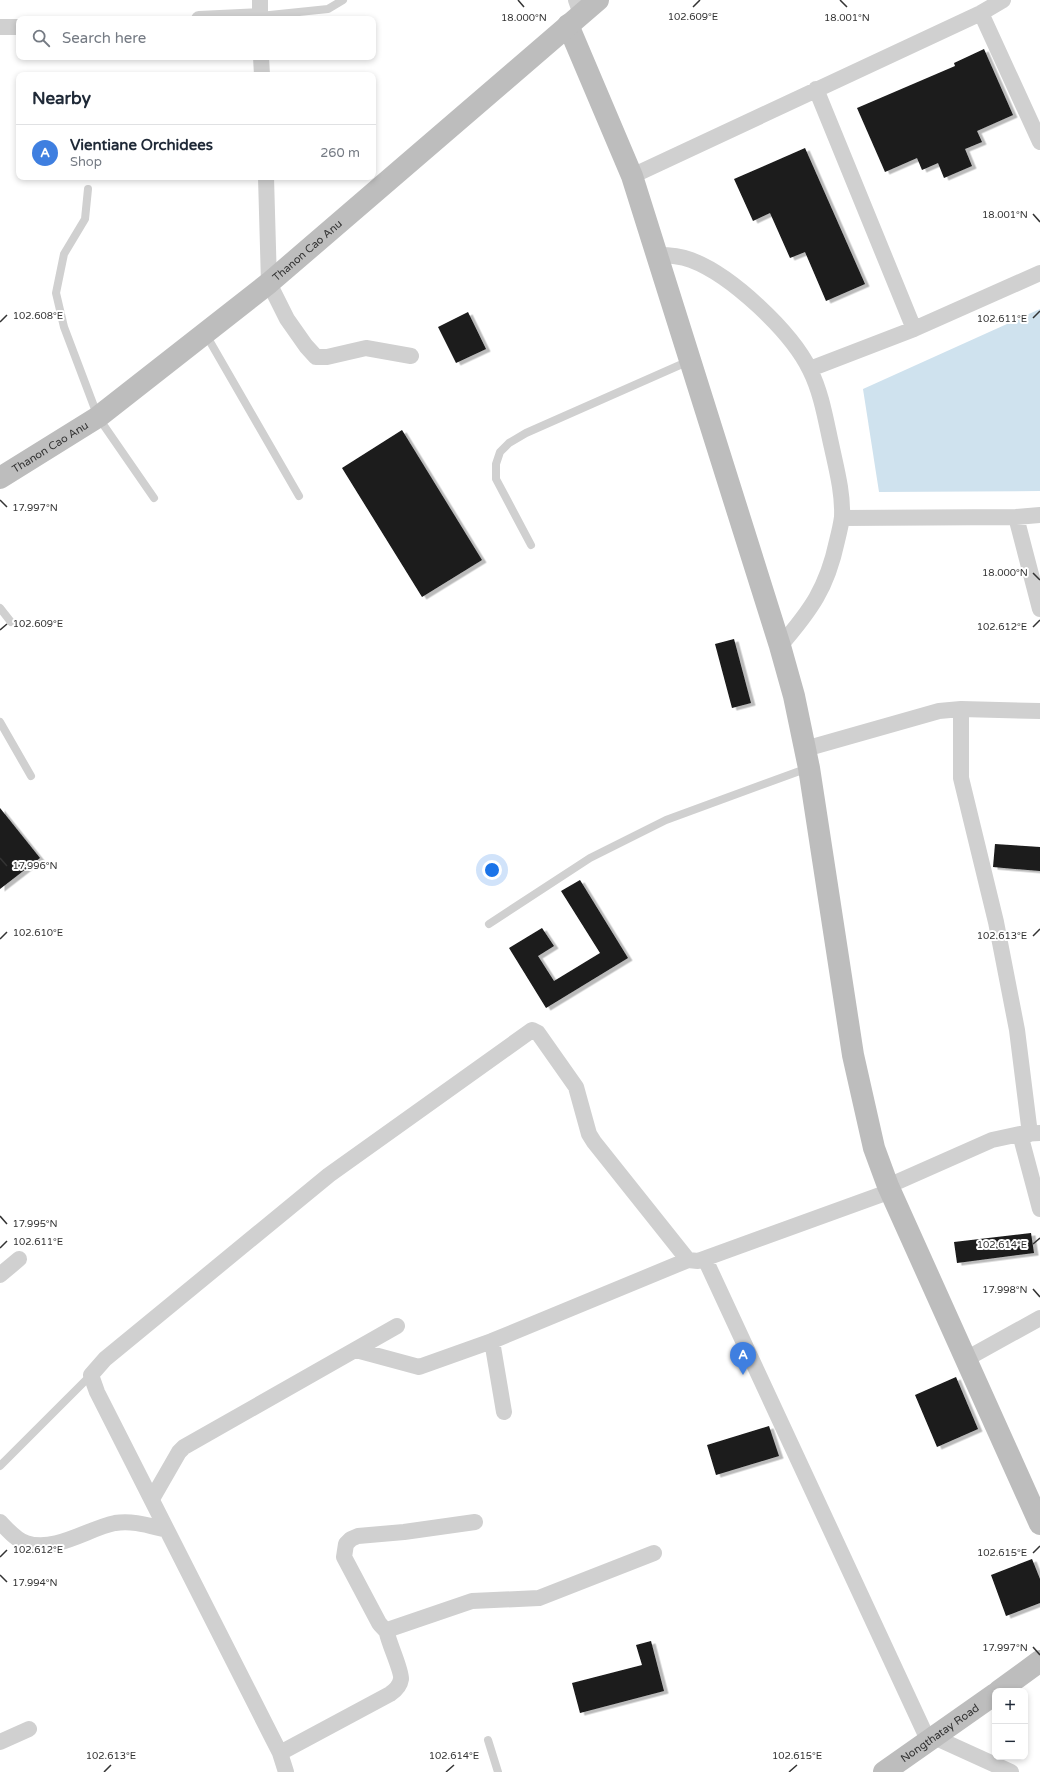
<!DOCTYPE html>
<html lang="en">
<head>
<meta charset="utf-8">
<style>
  body { margin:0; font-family:"Varela Round",sans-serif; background:#f2f2f3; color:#1f2937 }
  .controls { position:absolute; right:12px; bottom:12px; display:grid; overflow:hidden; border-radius:8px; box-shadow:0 2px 6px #0003 }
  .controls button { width:36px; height:36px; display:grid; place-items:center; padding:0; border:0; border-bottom:1px solid #e0e1e3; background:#fff; color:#1f2937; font:20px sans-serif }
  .you { position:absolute; left:492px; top:870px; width:14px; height:14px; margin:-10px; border:3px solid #fff; border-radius:50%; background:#1a73e8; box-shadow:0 0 0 6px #1a73e833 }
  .badge { display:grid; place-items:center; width:26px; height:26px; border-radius:50%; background:#db2777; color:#fff; font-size:13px; font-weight:700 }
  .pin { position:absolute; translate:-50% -33px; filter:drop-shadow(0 1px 2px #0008) }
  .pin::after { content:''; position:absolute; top:21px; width:14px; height:12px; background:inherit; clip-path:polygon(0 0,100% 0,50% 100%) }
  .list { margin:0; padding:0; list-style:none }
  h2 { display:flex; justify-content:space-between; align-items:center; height:52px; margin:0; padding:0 16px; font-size:17px }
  h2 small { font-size:13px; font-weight:400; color:#747a83 }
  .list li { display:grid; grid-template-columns:26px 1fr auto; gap:12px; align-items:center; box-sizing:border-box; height:56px; padding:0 16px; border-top:1px solid #e0e1e3 }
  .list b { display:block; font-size:15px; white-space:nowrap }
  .list p { margin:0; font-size:13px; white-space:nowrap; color:#747a83 }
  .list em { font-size:13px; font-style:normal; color:#747a83 }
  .icon { flex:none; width:22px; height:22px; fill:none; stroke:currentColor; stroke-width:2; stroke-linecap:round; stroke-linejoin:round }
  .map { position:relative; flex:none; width:1040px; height:1772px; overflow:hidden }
  .search { position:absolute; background:#fff; box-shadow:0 2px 6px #0003; left:16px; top:16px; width:360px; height:44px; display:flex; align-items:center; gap:10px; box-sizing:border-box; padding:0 14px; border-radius:8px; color:#747a83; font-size:15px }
  .panel { position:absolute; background:#fff; box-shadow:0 2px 6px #0003; left:16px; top:72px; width:360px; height:108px; border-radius:8px }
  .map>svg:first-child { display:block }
  .water { fill:#cfe2ee }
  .building { fill:#1a1a1a; filter:url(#shadow) }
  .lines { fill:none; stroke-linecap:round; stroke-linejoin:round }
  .lane { stroke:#d0d0d0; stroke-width:8 }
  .street { stroke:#d0d0d0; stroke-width:16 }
  .secondary { stroke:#bdbdbd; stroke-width:22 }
  .ticks { fill:none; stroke:#333; stroke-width:1.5 }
  .labels { text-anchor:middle; stroke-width:4; stroke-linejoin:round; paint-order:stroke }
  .street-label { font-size:11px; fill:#333; stroke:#fff }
  .ticks-label { font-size:10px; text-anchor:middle; fill:#333; stroke:#fff; stroke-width:4; stroke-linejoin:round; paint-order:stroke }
</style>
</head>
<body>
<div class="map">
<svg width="1040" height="1772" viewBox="0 0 1040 1772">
  <defs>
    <filter id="shadow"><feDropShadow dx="4.5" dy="2.5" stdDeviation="0" flood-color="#0004"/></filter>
  </defs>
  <rect width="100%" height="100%" fill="#fff"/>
  <!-- water -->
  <path class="water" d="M1040,309v182l-161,1 -16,-103z"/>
  <!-- building -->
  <path class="building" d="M984,49l29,66 -36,16 5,11 -17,7 7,17 -28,12 -6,-15 -16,7 -5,-12 -32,14 -28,-64 98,-42 -1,-3z
    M805,148l60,136 -39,17 -21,-49 -15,6 -20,-45 -17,8 -19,-42z
    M468,312l18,37 -30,14 -18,-36z
    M402,430l80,130 -60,37 -80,-129z
    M734,639l17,64 -19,5 -17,-64z
    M0,808l40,50 -40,31z
    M995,844l45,3v24l-47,-4z
    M580,880l48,78 -82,50 -37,-60 33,-20 12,18 -16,10 16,25 46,-28 -39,-62z
    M1031,1233l3,20 -77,10 -3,-21z
    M956,1377l22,52 -41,18 -22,-52z
    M769,1426l10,30 -63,19 -9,-30z
    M1032,1559l8,20v24l-34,13 -15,-41z
    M651,1641l13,50 -84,22 -8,-30 70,-18 -6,-20z"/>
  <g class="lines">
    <!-- lane -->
    <path class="lane" d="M260,16l68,-7 15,-9
      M88,189l-3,30 -21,35 -8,39 8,34 34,90 56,81
      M205,333l94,163
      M531,545l-35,-66v-15l4,-12 9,-9 17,-10 163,-72
      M0,608l11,14
      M0,722l31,54
      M489,924l101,-66 76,-38 142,-52
      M0,1466l91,-91
      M488,1740l10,32"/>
    <!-- street -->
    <path class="street" d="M260,0v19
      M576,0l5,14
      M981,13l59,129
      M199,19l61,-3
      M0,27h19
      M261,57l1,18
      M816,89l98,240
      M632,176l349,-163 22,-13
      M266,177l3,106 18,36 19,27 10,11h11l39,-9 45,8
      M658,255c12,0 22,1 33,5 40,15 100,71 119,110 12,24 16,52 22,78 5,23 11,46 10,69 -1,8 -3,16 -5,24 -10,47 -26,69 -57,105
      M810,369l104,-40 126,-56
      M1016,517l24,92
      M842,518l174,-1 24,-2
      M961,709v69l35,144 21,108 13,104
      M805,749l134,-38 22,-2 79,2
      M1020,1134l20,75
      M888,1186l104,-46 28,-6 20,-1
      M705,1259l224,483
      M0,1275l19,-16
      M356,1350l63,17 73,-26
      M966,1359l74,-41
      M504,1412l-12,-71 196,-81 10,1 193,-70
      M152,1499l27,-47 5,-5 213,-121
      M0,1522c8,8 16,18 26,21 29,10 63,-15 89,-20 18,-3 35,3 52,7
      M387,1632l3,-3 82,-28 67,-3 115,-45
      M934,1737l77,35
      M0,1742l29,-13
      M280,1753l110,-59c6,-4 10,-8 11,-15 1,-8 -12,-35 -14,-46 -1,-3 -6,-7 -8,-10l-35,-66 2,-13 5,-5 7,-3 46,-4 71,-10
      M286,1772l-6,-19 -183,-361 -6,-17 14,-16 224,-184 203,-145 6,3 38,54 13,47 5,8 94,118"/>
    <!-- secondary -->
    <g class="secondary">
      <path d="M568,25l64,151 148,470 14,50 15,72 44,287 21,93 14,38 152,338"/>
      <path id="s1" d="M0,478l98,-61 171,-134 329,-283"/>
      <path d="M999,1691l41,-30"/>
      <path id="s2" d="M884,1772l111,-78"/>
    </g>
  </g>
  <!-- ticks -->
  <path class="ticks" d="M518,0l6,7M840,0l7,7M693,7l7,-7M1033,214l7,8M1033,318l7,-7M0,322l7,-7M0,500l7,7M1033,573l7,7M1033,627l7,-7M0,630l7,-6M0,858l7,8M1033,936l7,-7M0,939l7,-7M0,1216l7,8M1033,1244l7,-6M0,1248l7,-7M1033,1289l7,8M1033,1553l7,-7M0,1557l7,-7M0,1575l7,7M1033,1647l7,8M104,1772l7,-7M446,1772l8,-7M789,1772l8,-7"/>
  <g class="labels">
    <!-- street labels -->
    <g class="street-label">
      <text dy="4" stroke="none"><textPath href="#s1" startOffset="383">Thanon Cao Anu</textPath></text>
      <text dy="4" stroke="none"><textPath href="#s1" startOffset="59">Thanon Cao Anu</textPath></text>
      <text dy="4" stroke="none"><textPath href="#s2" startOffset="68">Nongthatay Road</textPath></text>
    </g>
  </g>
  <g class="ticks-label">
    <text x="693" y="20">102.609°E</text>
    <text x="524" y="21">18.000°N</text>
    <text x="847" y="21">18.001°N</text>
    <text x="1005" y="218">18.001°N</text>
    <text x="38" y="319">102.608°E</text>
    <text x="1002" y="322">102.611°E</text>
    <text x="35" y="511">17.997°N</text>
    <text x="1005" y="576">18.000°N</text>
    <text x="38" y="627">102.609°E</text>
    <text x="1002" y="630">102.612°E</text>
    <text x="35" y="869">17.996°N</text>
    <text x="38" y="936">102.610°E</text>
    <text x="1002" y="939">102.613°E</text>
    <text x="35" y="1227">17.995°N</text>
    <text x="38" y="1245">102.611°E</text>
    <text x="1002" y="1248">102.614°E</text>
    <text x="1005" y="1293">17.998°N</text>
    <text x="38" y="1553">102.612°E</text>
    <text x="1002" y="1556">102.615°E</text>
    <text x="35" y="1586">17.994°N</text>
    <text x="1005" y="1651">17.997°N</text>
    <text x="111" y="1759">102.613°E</text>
    <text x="454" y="1759">102.614°E</text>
    <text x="797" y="1759">102.615°E</text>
  </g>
</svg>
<div class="controls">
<button>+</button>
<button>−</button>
</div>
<div class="you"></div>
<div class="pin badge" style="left:743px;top:1375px;background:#3f7fe0">A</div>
<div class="search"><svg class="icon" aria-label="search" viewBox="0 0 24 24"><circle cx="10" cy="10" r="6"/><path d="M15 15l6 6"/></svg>Search here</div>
<section class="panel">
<h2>Nearby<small></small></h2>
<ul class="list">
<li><span class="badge" style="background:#3f7fe0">A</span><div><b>Vientiane Orchidees</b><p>Shop</p></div><em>260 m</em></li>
</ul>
</section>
</div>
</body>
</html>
